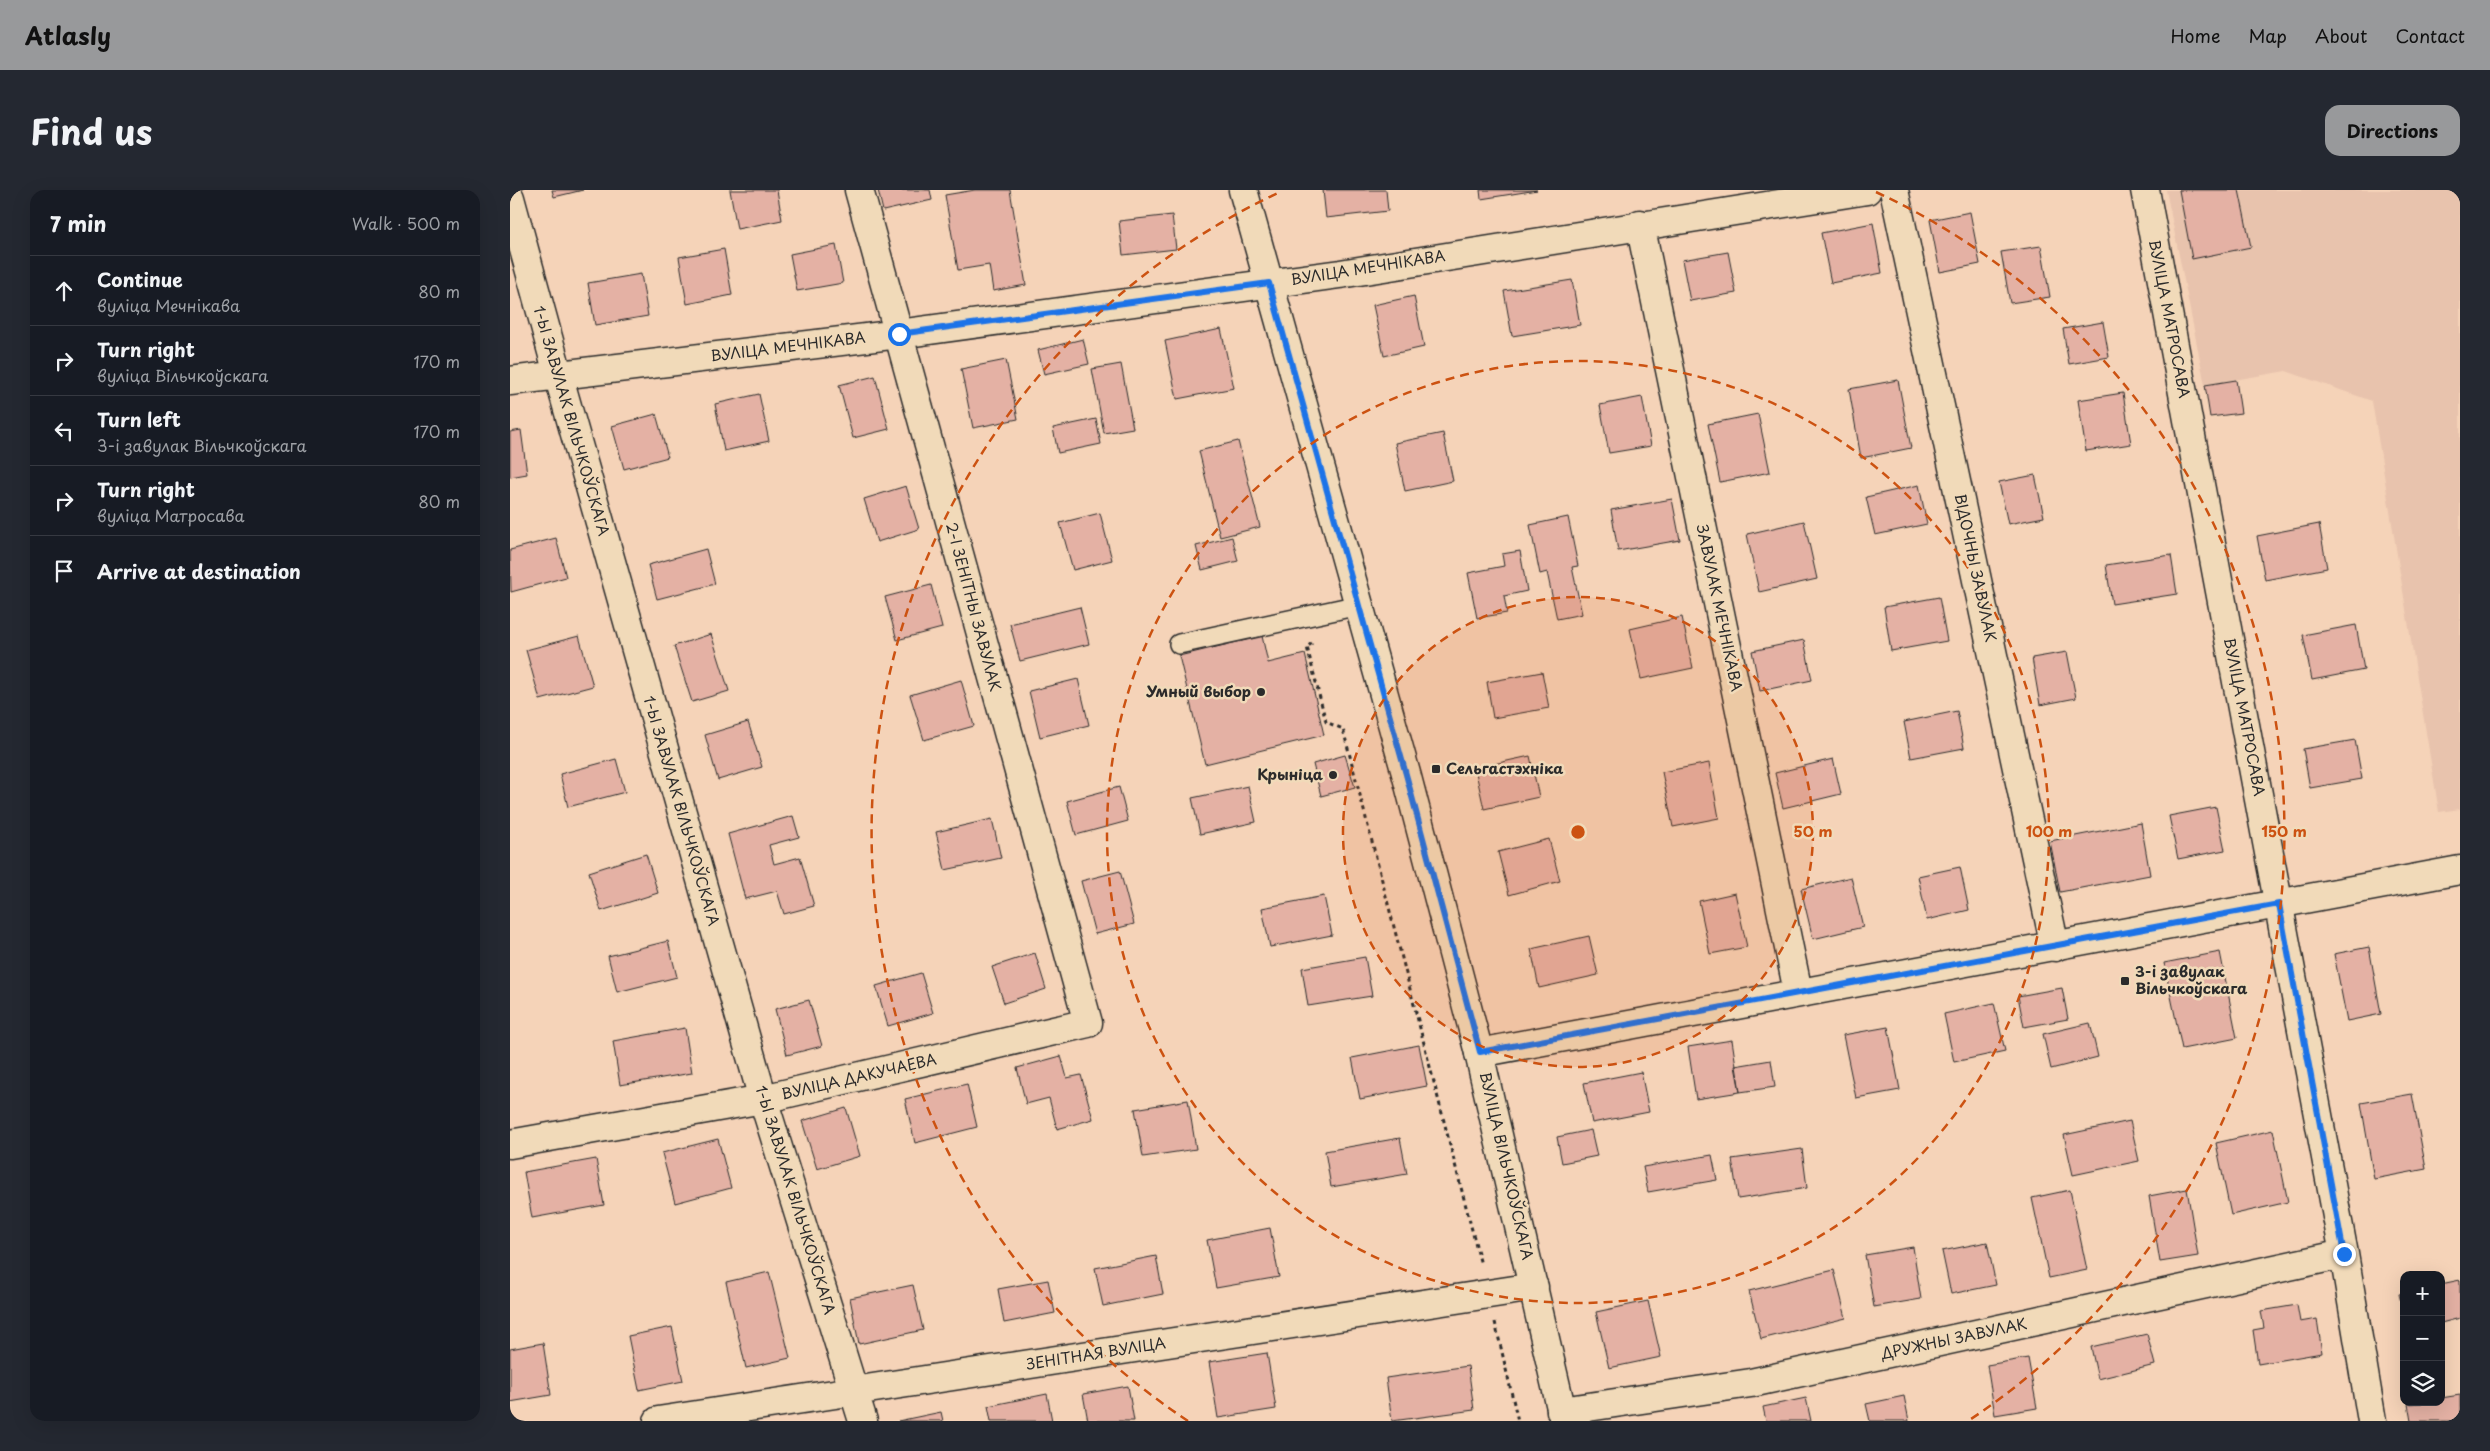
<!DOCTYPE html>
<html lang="en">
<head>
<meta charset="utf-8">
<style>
  body { margin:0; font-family:"Playpen Sans",sans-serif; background:#242831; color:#f1f3f6 }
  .controls { position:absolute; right:15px; bottom:15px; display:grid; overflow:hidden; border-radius:10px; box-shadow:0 5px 20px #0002 }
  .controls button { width:45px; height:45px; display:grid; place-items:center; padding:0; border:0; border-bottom:1px solid #363941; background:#171b24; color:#f1f3f6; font:25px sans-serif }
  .stop { position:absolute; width:15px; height:15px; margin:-11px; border:4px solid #1a73e8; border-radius:50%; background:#fff }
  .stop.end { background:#1a73e8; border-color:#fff; box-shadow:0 1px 5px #0008 }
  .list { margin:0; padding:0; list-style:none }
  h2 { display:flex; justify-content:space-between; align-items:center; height:65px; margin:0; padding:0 20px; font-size:21px }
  h2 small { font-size:16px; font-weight:400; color:#9ea1a6 }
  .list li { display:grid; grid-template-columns:32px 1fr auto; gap:15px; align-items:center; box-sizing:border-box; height:70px; padding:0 20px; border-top:1px solid #363941 }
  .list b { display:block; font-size:19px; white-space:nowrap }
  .list p { margin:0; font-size:16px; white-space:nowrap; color:#9ea1a6 }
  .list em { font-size:16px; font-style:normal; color:#9ea1a6 }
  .icon { flex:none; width:28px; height:28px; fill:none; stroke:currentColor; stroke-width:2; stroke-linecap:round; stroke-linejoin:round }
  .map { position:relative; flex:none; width:1950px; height:1231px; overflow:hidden; border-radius:15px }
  header { display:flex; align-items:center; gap:30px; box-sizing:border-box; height:70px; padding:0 25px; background:#98999b; color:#111 }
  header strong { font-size:24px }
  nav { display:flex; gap:28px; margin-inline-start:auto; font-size:18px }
  .intro { display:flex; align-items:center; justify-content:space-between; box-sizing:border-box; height:120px; padding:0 30px }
  h1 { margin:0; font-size:35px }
  .button { padding:12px 22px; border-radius:15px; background:#98999b; color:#111; font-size:18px; font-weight:700 }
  main { display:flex; gap:30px; padding:0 30px }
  aside { flex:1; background:#171b24; border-radius:15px; box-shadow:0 5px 20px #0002 }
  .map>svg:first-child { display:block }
  .built { fill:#e8c3ad }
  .building { fill:#e4b1a4; stroke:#2b2b2b }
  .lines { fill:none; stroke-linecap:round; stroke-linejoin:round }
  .service-casing { stroke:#2b2b2b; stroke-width:22 }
  .minor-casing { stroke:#2b2b2b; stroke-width:31 }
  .tertiary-casing { stroke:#2b2b2b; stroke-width:31 }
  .secondary-casing { stroke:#2b2b2b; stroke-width:31 }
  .path { stroke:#2b2b2b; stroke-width:3; stroke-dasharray:4 4; stroke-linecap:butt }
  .service { stroke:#f1dab9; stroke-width:19 }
  .minor { stroke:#f1dab9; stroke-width:28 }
  .tertiary { stroke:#f1dab9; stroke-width:28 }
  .secondary { stroke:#f1dab9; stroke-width:28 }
  .route { stroke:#1a73e8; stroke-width:6 }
  .ring { fill:none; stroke:#cc5211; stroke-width:2.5; stroke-dasharray:9 6 }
  .poi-dot { fill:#2b2b2b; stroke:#f1dab9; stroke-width:2 }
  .labels { text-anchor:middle; stroke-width:5; stroke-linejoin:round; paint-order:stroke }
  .street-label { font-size:15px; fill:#2b2b2b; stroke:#f1dab9 }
  .poi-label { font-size:15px; font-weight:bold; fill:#2b2b2b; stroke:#f1dab9; text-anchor:end }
  .centre { fill:#cc5211; stroke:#f1dab9; stroke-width:2.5 }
  .ring-label { font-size:15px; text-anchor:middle; font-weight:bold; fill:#cc5211; stroke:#f1dab9; stroke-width:5; stroke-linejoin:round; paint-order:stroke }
</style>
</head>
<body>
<header>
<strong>Atlasly</strong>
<nav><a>Home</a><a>Map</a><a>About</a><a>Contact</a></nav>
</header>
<div class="intro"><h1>Find us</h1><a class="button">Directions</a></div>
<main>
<aside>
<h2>7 min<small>Walk · 500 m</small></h2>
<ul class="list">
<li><svg class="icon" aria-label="ahead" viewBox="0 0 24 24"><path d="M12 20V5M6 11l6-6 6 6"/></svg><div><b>Continue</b><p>вуліца Мечнікава</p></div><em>80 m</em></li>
<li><svg class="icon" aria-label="right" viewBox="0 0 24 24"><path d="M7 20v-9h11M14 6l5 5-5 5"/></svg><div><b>Turn right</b><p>вуліца Вільчкоўскага</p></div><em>170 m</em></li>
<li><svg class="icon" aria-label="left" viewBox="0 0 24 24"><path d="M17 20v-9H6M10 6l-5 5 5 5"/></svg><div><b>Turn left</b><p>3-і завулак Вільчкоўскага</p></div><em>170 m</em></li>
<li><svg class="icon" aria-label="right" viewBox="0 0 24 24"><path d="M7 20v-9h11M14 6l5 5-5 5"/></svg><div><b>Turn right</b><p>вуліца Матросава</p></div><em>80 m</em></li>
<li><svg class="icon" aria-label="arrive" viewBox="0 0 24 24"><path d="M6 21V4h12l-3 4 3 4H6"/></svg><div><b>Arrive at destination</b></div></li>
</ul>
</aside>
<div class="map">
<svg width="1950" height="1231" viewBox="0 0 1950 1231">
  <rect width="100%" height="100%" fill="#f5d3b8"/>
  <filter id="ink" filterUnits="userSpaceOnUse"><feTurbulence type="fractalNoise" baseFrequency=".02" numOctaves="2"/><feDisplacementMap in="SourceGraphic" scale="10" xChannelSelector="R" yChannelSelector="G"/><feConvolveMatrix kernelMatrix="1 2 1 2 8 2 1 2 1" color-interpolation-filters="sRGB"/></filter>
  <g filter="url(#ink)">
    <!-- built -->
    <path class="built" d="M1656,0h294v619l-21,3 -67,-411 -86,-30 -81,14z"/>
    <!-- building -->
    <path class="building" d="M42,0h31l-29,7z
      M220,0h47l5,30 -45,9z
      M368,0h52l2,10 -49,11z
      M465,0h35l16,95 -33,6 -4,-26 -31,5 -13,-75z
      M813,0h63l2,21 -62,7z
      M970,0h57l-56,9z
      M1669,0h60l12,57 -59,12z
      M1460,22l10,52 -40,8 -10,-52z
      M662,25l4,34 -53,6 -4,-34z
      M1363,33l9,50 -51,10 -10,-50z
      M326,55l7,38 -46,8 -7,-37z
      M1531,56l9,51 -40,6 -9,-51z
      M214,59l8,46 -45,9 -8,-47z
      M1218,62l8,41 -46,8 -8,-41z
      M131,84l7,42 -53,9 -7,-42z
      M1062,90l8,45 -68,11 -8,-45z
      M904,106l10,51 -40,9 -11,-51z
      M1593,132l6,35 -40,7 -6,-35z
      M711,139l13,59 -57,11 -12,-58z
      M573,149l6,25 -45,10 -6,-24z
      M496,170l12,59 -45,9 -12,-59z
      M611,174l12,64 -29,5 -12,-64z
      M365,186l14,53 -36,9 -14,-53z
      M1388,190l13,68 -50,10 -12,-69z
      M1726,190l5,33 -31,4 -5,-32z
      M1613,203l8,51 -45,7 -8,-51z
      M249,204l10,47 -45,10 -9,-47z
      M1132,207l9,49 -42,7 -9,-48z
      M146,224l12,43 -44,12 -12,-43z
      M1248,224l12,58 -50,10 -12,-58z
      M586,229l5,25 -43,9 -5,-25z
      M11,240l6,44 -17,3v-45z
      M933,243l10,48 -48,10 -10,-48z
      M728,251l22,86 -40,10 -21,-86z
      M1525,285l9,42 -36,7 -9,-42z
      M1409,295l8,39 -52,11 -9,-38z
      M396,296l13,43 -42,13 -13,-43z
      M1162,309l8,41 -62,11 -7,-41z
      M590,323l12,47 -39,10 -13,-47z
      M1058,327l10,49 -6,1 10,47 -25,5 -10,-47 -7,2 -10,-49z
      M1294,331l13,58 -58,13 -12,-58z
      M1809,334l8,44 -62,12 -8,-44z
      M722,347l6,24 -36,9 -6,-24z
      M46,348l10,39 -55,15 -1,-42z
      M196,359l9,35 -58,15 -9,-34z
      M1010,361l7,40 -23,5 3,17 -30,5 -9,-45 36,-7 -2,-12z
      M1661,365l6,39 -65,10 -6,-39z
      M421,395l11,43 -45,12 -12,-43z
      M1429,407l8,44 -56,10 -7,-44z
      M570,417l9,37 -69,17 -10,-37z
      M1172,427l11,51 -52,11 -11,-50z
      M1846,435l8,45 -52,10 -9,-45z
      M201,444l18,57 -37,11 -18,-56z
      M69,446l14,50 -53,14 -14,-50z
      M752,446l6,27 37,-9 19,81 -119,29 -26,-108z
      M1294,450l8,40 -52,11 -8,-40z
      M1557,462l9,46 -36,7 -8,-47z
      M1032,482l7,36 -56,10 -6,-36z
      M568,489l11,46 -49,12 -11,-46z
      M451,490l13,46 -50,14 -14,-45z
      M1447,521l7,37 -53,10 -7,-36z
      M238,532l14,45 -44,13 -13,-45z
      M1845,550l7,39 -52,9 -7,-39z
      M835,565l10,32 -34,9 -8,-32z
      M1020,566l9,41 -55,12 -9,-41z
      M106,569l9,33 -57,15 -8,-33z
      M1323,569l8,35 -58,14 -8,-35z
      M1199,573l10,55 -46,9 -11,-55z
      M738,596l8,36 -56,12 -8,-36z
      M609,597l9,34 -52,14 -9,-34z
      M1706,617l9,43 -47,9 -9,-43z
      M283,626l6,21 -30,8 5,19 26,-7 14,49 -30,8 -7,-23 -32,8 -17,-65z
      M482,629l9,39 -56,12 -9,-38z
      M1631,633l9,52 -90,17 -10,-51z
      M1039,649l11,42 -51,14 -11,-43z
      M136,664l12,39 -57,18 -12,-39z
      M1450,677l9,43 -42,10 -9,-44z
      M610,681l14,53 -39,10 -14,-53z
      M1341,687l12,50 -50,12 -12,-50z
      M1225,703l12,54 -37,7 -11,-53z
      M814,706l8,39 -62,12 -8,-39z
      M1079,746l9,39 -59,13 -8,-39z
      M158,751l9,36 -60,15 -9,-36z
      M1859,757l12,67 -34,7 -13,-67z
      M1710,762l17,86 -55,11 -18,-86z
      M525,763l11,36 -42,14 -12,-36z
      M855,767l7,39 -64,10 -6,-38z
      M411,783l12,40 -45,13 -12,-40z
      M1552,798l6,31 -44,8 -6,-31z
      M299,810l13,46 -35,9 -12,-46z
      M1484,813l11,48 -51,11 -10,-48z
      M1580,833l8,34 -47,12 -8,-35z
      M1378,837l12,63 -44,8 -13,-63z
      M175,838l7,45 -72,12 -7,-44z
      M1222,850l8,52 -44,7 -8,-52z
      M909,855l8,41 -67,13 -8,-41z
      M551,866l6,22 14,-3 12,44 -36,10 -8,-31 -23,6 -9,-36z
      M1261,870l4,27 -35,5 -5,-26z
      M1131,882l8,40 -57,11 -8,-40z
      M457,894l10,43 -62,16 -10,-44z
      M1902,904l14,75 -52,10 -13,-76z
      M678,910l8,49 -53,8 -8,-48z
      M336,918l14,48 -43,13 -15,-48z
      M1620,931l9,40 -66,14 -9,-40z
      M1081,940l6,26 -35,7 -5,-26z
      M1763,940l15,72 -57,13 -15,-72z
      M890,948l7,36 -76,13 -6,-36z
      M208,949l13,49 -56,15 -13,-50z
      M1292,959l5,39 -69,11 -6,-40z
      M1202,965l5,25 -69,12 -5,-25z
      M86,969l8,46 -72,13 -8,-46z
      M1677,999l11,67 -38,6 -11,-66z
      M1560,1000l17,80 -38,8 -17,-80z
      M760,1038l9,49 -63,11 -9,-48z
      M1477,1052l9,43 -45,9 -9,-43z
      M1403,1057l8,52 -47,8 -9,-52z
      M646,1066l7,38 -60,12 -8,-38z
      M1324,1080l12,48 -85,21 -12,-48z
      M259,1082l21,86 -44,10 -20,-86z
      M538,1090l7,33 -51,10 -6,-34z
      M1950,1090v38l-19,5v-39z
      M403,1095l10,45 -64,14 -9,-46z
      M1894,1103v23l-5,-22z
      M1138,1111l13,56 -52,11 -13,-56z
      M1787,1115l3,17 17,-3 5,34 -64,11 -5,-34 11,-2 -3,-17z
      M162,1137l11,54 -44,9 -11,-54z
      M1637,1144l8,31 -57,14 -7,-32z
      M33,1153l8,52 -41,7v-53z
      M757,1163l9,56 -58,9 -9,-56z
      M1518,1168l9,50 -42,7 -8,-50z
      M958,1176l6,44 -82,11 -6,-43z
      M618,1196l6,35h-46l-5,-27z
      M537,1204l5,27h-61l-3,-15z
      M1950,1205v26h-49l-3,-17 33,-2v-4z
      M1394,1206l5,25h-39l-4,-17z
      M1296,1208l5,23h-45l-3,-14z
      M431,1222l2,9h-45z"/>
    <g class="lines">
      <defs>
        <path id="service" d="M669,454l180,-39"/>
        <path id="minor" d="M1384,0l161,757
          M1635,0l199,1064 28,167
          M0,8l48,176 205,725 100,322
          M1130,34l158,768
          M0,191l389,-47 441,-60 527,-84
          M0,954l253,-45 325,-76 -229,-833
          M1051,1221l190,-28 593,-129
          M148,1231l876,-134"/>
        <path id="tertiary" d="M969,863l981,-183"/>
        <path id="secondary" d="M733,0l164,587 72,276 85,368"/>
      </defs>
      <!-- service casing -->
      <use href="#service" class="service-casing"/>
      <!-- minor casing -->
      <use href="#minor" class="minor-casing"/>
      <!-- tertiary casing -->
      <use href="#tertiary" class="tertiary-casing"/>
      <!-- secondary casing -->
      <use href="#secondary" class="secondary-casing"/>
      <!-- path -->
      <path class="path" d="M802,453l-5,4 19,75 17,7 138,536
        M985,1132l23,99"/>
      <!-- service -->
      <use href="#service" class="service"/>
      <!-- minor -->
      <use href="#minor" class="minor"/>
      <!-- tertiary -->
      <use href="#tertiary" class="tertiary"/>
      <!-- secondary -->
      <use href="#secondary" class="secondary"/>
    </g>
  </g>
  <g class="lines" filter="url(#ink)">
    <!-- route -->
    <path class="route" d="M389,144l370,-51 138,495 73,274 799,-148 65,350"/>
  </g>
  <!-- distance rings -->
  <circle cx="1068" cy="642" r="235" fill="#cc5211" fill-opacity=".12"/>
  <g class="ring">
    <circle cx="1068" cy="642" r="235"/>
    <circle cx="1068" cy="642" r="471"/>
    <path d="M678 1231A706 706 0 0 1 770 2M1366 2A706 706 0 0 1 1458 1231"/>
  </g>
  <!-- markers -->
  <g class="poi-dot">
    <circle cx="751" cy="502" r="5"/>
    <rect x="921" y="574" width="10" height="10" rx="2.5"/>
    <circle cx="823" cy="585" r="5"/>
    <rect x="1610" y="786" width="10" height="10" rx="2.5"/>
  </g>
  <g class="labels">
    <!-- street labels -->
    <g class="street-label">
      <text transform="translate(858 78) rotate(-9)" y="5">ВУЛІЦА МЕЧНІКАВА</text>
      <text transform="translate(1659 129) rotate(79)" y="5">ВУЛІЦА МАТРОСАВА</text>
      <text transform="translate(278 157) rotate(-7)" y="5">ВУЛІЦА МЕЧНІКАВА</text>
      <text transform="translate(61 231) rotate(74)" y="5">1-Ы ЗАВУЛАК ВІЛЬЧКОЎСКАГА</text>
      <text transform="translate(1465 378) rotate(78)" y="5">ВІДОЧНЫ ЗАВУЛАК</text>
      <text transform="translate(463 417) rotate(75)" y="5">2-І ЗЕНІТНЫ ЗАВУЛАК</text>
      <text transform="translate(1209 418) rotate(78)" y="5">ЗАВУЛАК МЕЧНІКАВА</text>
      <text transform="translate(1734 527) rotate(79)" y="5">ВУЛІЦА МАТРОСАВА</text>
      <text transform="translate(171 621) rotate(74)" y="5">1-Ы ЗАВУЛАК ВІЛЬЧКОЎСКАГА</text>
      <text transform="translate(349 887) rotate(-13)" y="5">ВУЛІЦА ДАКУЧАЕВА</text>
      <text transform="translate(996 976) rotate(77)" y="5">ВУЛІЦА ВІЛЬЧКОЎСКАГА</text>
      <text transform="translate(285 1010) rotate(73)" y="5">1-Ы ЗАВУЛАК ВІЛЬЧКОЎСКАГА</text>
      <text transform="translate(1444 1149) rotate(-12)" y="5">ДРУЖНЫ ЗАВУЛАК</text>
      <text transform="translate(586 1164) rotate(-9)" y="5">ЗЕНІТНАЯ ВУЛІЦА</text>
    </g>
    <!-- poi labels -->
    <g class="poi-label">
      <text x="741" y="507">Умный выбор</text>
      <text x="936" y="584" text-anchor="start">Сельгастэхніка</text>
      <text x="813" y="590">Крыніца</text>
      <text x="1625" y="787" text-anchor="start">3-і завулак<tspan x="1625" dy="17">Вільчкоўскага</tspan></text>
    </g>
  </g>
  <circle cx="1068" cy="642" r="8" class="centre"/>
  <g class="ring-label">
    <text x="1303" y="647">50 m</text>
    <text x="1539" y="647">100 m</text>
    <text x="1774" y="647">150 m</text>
  </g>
</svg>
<div class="controls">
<button>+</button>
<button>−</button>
<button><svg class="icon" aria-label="layers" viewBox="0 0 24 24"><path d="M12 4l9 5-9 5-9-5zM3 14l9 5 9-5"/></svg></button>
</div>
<div class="stop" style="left:389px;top:144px"></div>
<div class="stop end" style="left:1834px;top:1064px"></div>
</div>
</main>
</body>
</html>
